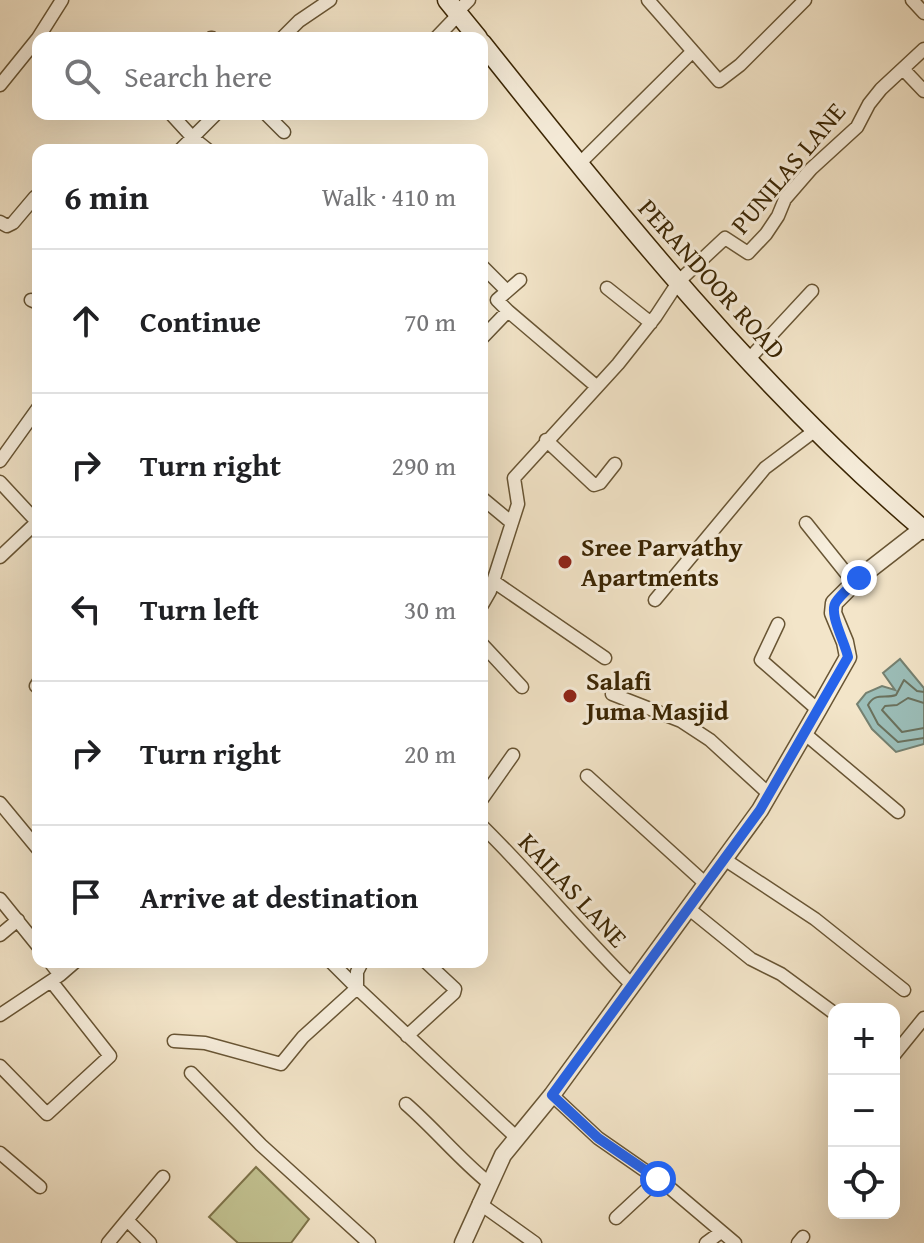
<!DOCTYPE html>
<html lang="en">
<head>
<meta charset="utf-8">
<style>
  body { margin:0; font-family:"Gentium Book Plus",serif; background:#f6f6f6; color:#202124 }
  .controls { position:absolute; right:24px; bottom:24px; display:grid; overflow:hidden; border-radius:16px; box-shadow:0 8px 32px #0002 }
  .controls button { width:72px; height:72px; display:grid; place-items:center; padding:0; border:0; border-bottom:2px solid #e0e0e0; background:#fff; color:#202124; font:40px sans-serif }
  .stop { position:absolute; width:24px; height:24px; margin:-18px; border:6px solid #2563eb; border-radius:50%; background:#fff }
  .stop.end { background:#2563eb; border-color:#fff; box-shadow:0 2px 8px #0008 }
  .list { margin:0; padding:0; list-style:none }
  h2 { display:flex; justify-content:space-between; align-items:center; height:104px; margin:0; padding:0 32px; font-size:34px }
  h2 small { font-size:26px; font-weight:400; color:#757577 }
  .list li { display:grid; grid-template-columns:52px 1fr auto; gap:24px; align-items:center; box-sizing:border-box; height:144px; padding:0 32px; border-top:2px solid #e0e0e0 }
  .list b { display:block; font-size:30px; white-space:nowrap }
  .list em { font-size:26px; font-style:normal; color:#757577 }
  .icon { flex:none; width:44px; height:44px; fill:none; stroke:currentColor; stroke-width:2; stroke-linecap:round; stroke-linejoin:round }
  .map { position:relative; flex:none; width:924px; height:1243px; overflow:hidden }
  .search { position:absolute; background:#fff; box-shadow:0 8px 32px #0002; left:32px; top:32px; width:456px; height:88px; display:flex; align-items:center; gap:20px; box-sizing:border-box; padding:0 28px; border-radius:16px; color:#757577; font-size:30px }
  .panel { position:absolute; background:#fff; box-shadow:0 8px 32px #0002; left:32px; top:144px; width:456px; height:824px; border-radius:16px }
  .map>svg:first-child { display:block }
  .green { fill:#c2c291; stroke:#7e744a; stroke-width:2 }
  .water { fill:#9cbfba; stroke:#758171; stroke-width:2 }
  .lines { fill:none; stroke-linecap:round; stroke-linejoin:round }
  .shore { stroke:#6b725e; stroke-width:2 }
  .minor-casing { stroke:#685534; stroke-width:15 }
  .tertiary-casing { stroke:#685534; stroke-width:19 }
  .secondary-casing { stroke:#3a2503; stroke-width:21 }
  .minor { stroke:#f7eedc; stroke-width:12 }
  .tertiary { stroke:#f7eedc; stroke-width:16 }
  .secondary { stroke:#f7eedc; stroke-width:18 }
  .route { stroke:#2563eb; stroke-width:10 }
  .poi-dot { fill:#8f2418; stroke:#f7eedc; stroke-width:3 }
  .labels { text-anchor:middle; stroke-width:6; stroke-linejoin:round; paint-order:stroke }
  .street-label { font-size:26px; fill:#3a2503; stroke:#f7eedc }
  .poi-label { font-size:26px; font-weight:bold; fill:#3a2503; stroke:#f7eedc; text-anchor:start }
</style>
</head>
<body>
<div class="map">
<svg width="924" height="1243" viewBox="0 0 924 1243">
  <rect width="100%" height="100%" fill="#f3e5c9"/>
  <filter id="stains"><feTurbulence type="fractalNoise" baseFrequency=".0025" numOctaves="4"/><feColorMatrix values="0 0 0 0 .2 0 0 0 0 .09 0 0 0 0 .02 0 0 0 .5 -.17"/></filter>
  <radialGradient id="worn" r=".72"><stop offset=".6" stop-color="#630" stop-opacity="0"/><stop offset="1" stop-color="#630" stop-opacity=".3"/></radialGradient>
  <!-- green -->
  <path class="green" d="M256,1167l53,52 -18,24h-53l-29,-26z"/>
  <!-- water -->
  <path class="water" d="M900,659l24,29v56l-28,8 -24,-23 -15,-25 9,-11 16,-7 13,4 -12,-17z"/>
  <g class="lines">
    <!-- shore -->
    <path class="shore" d="M924,692l-7,-1 -13,-11 -8,15c-11,4 -21,-3 -28,10l10,19 20,18 26,-4
      M924,703l-16,-5 -11,7 -12,1 -3,4 20,22 22,-4"/>
    <defs>
      <path id="minor" d="M648,0l71,81 21,-16 65,-65
        M912,0l12,13
        M457,12l12,-12
        M38,38l24,-38
        M211,38h1
        M282,38l17,-17 31,-21
        M436,38l23,-24
        M903,69l21,22
        M0,85l38,-47
        M171,114l22,24 15,12
        M266,114l18,18
        M180,150l36,-36
        M579,164l113,-112
        M0,222l7,4 6,-3 22,-26
        M482,266l25,25
        M607,288l44,35
        M31,300l7,3
        M508,311l-11,-11 23,-20
        M482,338l26,-27 88,75
        M748,360l64,-69
        M546,440l48,45 6,-2 15,-19
        M0,461l38,-53
        M0,482l38,41
        M482,498l30,25
        M806,523l48,60
        M0,557l37,-35
        M493,581l112,77
        M655,600l110,-132 52,-39
        M482,605l8,-14 28,-87 -4,-26 104,-114 38,-48 23,-35 46,-43 23,15 18,-19 12,-18 7,-17 26,-30 46,-42 12,-23 12,-15 43,-40
        M778,624l-17,36 57,50
        M482,644l40,43
        M36,686l2,-3
        M612,694l69,27 29,19 59,54
        M804,733l94,79
        M587,776l119,108
        M482,799l31,-44
        M0,803l38,46
        M482,826c52,51 98,108 150,159
        M724,859l91,60 89,71
        M0,899l38,47
        M688,908l63,51 30,15 53,39
        M0,935l18,-15
        M50,962l10,13
        M331,962l26,26
        M357,988v-16l5,-10
        M0,1015l60,-40 15,-13
        M407,1036l47,-43 1,-4 -29,-27
        M174,1041l31,2 76,21 22,-27 54,-49 160,150
        M894,1055l30,-37
        M0,1066l47,48 63,-58 -59,-75
        M191,1073l70,72 108,98
        M552,1095l46,43 72,50 65,55
        M406,1104c29,25 53,55 83,79
        M0,1153l40,34
        M479,1203l56,40
        M616,1218l42,-39
        M127,1220l36,-43
        M108,1243l19,-23 23,23
        M706,1243l15,-11
        M798,1243l5,-6"/>
      <path id="tertiary" d="M463,1243l40,-88 49,-60 208,-285 58,-100 30,-53 -3,-15 -12,-29 1,-10 25,-25 63,-49"/>
      <path id="secondary" d="M447,0l31,38
        M482,43c136,171 275,345 442,487"/>
    </defs>
    <!-- minor casing -->
    <use href="#minor" class="minor-casing"/>
    <!-- tertiary casing -->
    <use href="#tertiary" class="tertiary-casing"/>
    <!-- secondary casing -->
    <use href="#secondary" class="secondary-casing"/>
    <!-- minor -->
    <use href="#minor" class="minor"/>
    <!-- tertiary -->
    <use href="#tertiary" class="tertiary"/>
    <!-- secondary -->
    <use href="#secondary" class="secondary"/>
  </g>
  <g class="lines">
    <!-- route -->
    <path class="route" d="M658,1179l-60,-41 -46,-43 208,-285 88,-153c-3,-15 -20,-44 -12,-55 6,-9 16,-16 23,-24"/>
  </g>
  <!-- markers -->
  <g class="poi-dot">
    <circle cx="565" cy="562" r="8"/>
    <circle cx="570" cy="696" r="8"/>
  </g>
  <g class="labels">
    <!-- street labels -->
    <g class="street-label">
      <text transform="translate(788 168) rotate(-50)" y="9">PUNILAS LANE</text>
      <text transform="translate(712 279) rotate(48)" y="9">PERANDOOR ROAD</text>
      <text transform="translate(573 890) rotate(47)" y="9">KAILAS LANE</text>
    </g>
    <!-- poi labels -->
    <g class="poi-label">
      <text x="581" y="556">Sree Parvathy<tspan x="581" dy="30">Apartments</tspan></text>
      <text x="586" y="690">Salafi<tspan x="586" dy="30">Juma Masjid</tspan></text>
    </g>
  </g>
  <rect width="100%" height="100%" filter="url(#stains)"/>
  <rect width="100%" height="100%" fill="url(#worn)"/>
</svg>
<div class="controls">
<button>+</button>
<button>−</button>
<button><svg class="icon" aria-label="locate" viewBox="0 0 24 24"><circle cx="12" cy="12" r="6"/><path d="M12 2v4M12 18v4M2 12h4M18 12h4"/></svg></button>
</div>
<div class="stop" style="left:658px;top:1179px"></div>
<div class="stop end" style="left:859px;top:578px"></div>
<div class="search"><svg class="icon" aria-label="search" viewBox="0 0 24 24"><circle cx="10" cy="10" r="6"/><path d="M15 15l6 6"/></svg>Search here</div>
<section class="panel">
<h2>6 min<small>Walk · 410 m</small></h2>
<ul class="list">
<li><svg class="icon" aria-label="ahead" viewBox="0 0 24 24"><path d="M12 20V5M6 11l6-6 6 6"/></svg><div><b>Continue</b></div><em>70 m</em></li>
<li><svg class="icon" aria-label="right" viewBox="0 0 24 24"><path d="M7 20v-9h11M14 6l5 5-5 5"/></svg><div><b>Turn right</b></div><em>290 m</em></li>
<li><svg class="icon" aria-label="left" viewBox="0 0 24 24"><path d="M17 20v-9H6M10 6l-5 5 5 5"/></svg><div><b>Turn left</b></div><em>30 m</em></li>
<li><svg class="icon" aria-label="right" viewBox="0 0 24 24"><path d="M7 20v-9h11M14 6l5 5-5 5"/></svg><div><b>Turn right</b></div><em>20 m</em></li>
<li><svg class="icon" aria-label="arrive" viewBox="0 0 24 24"><path d="M6 21V4h12l-3 4 3 4H6"/></svg><div><b>Arrive at destination</b></div></li>
</ul>
</section>
</div>
</body>
</html>
